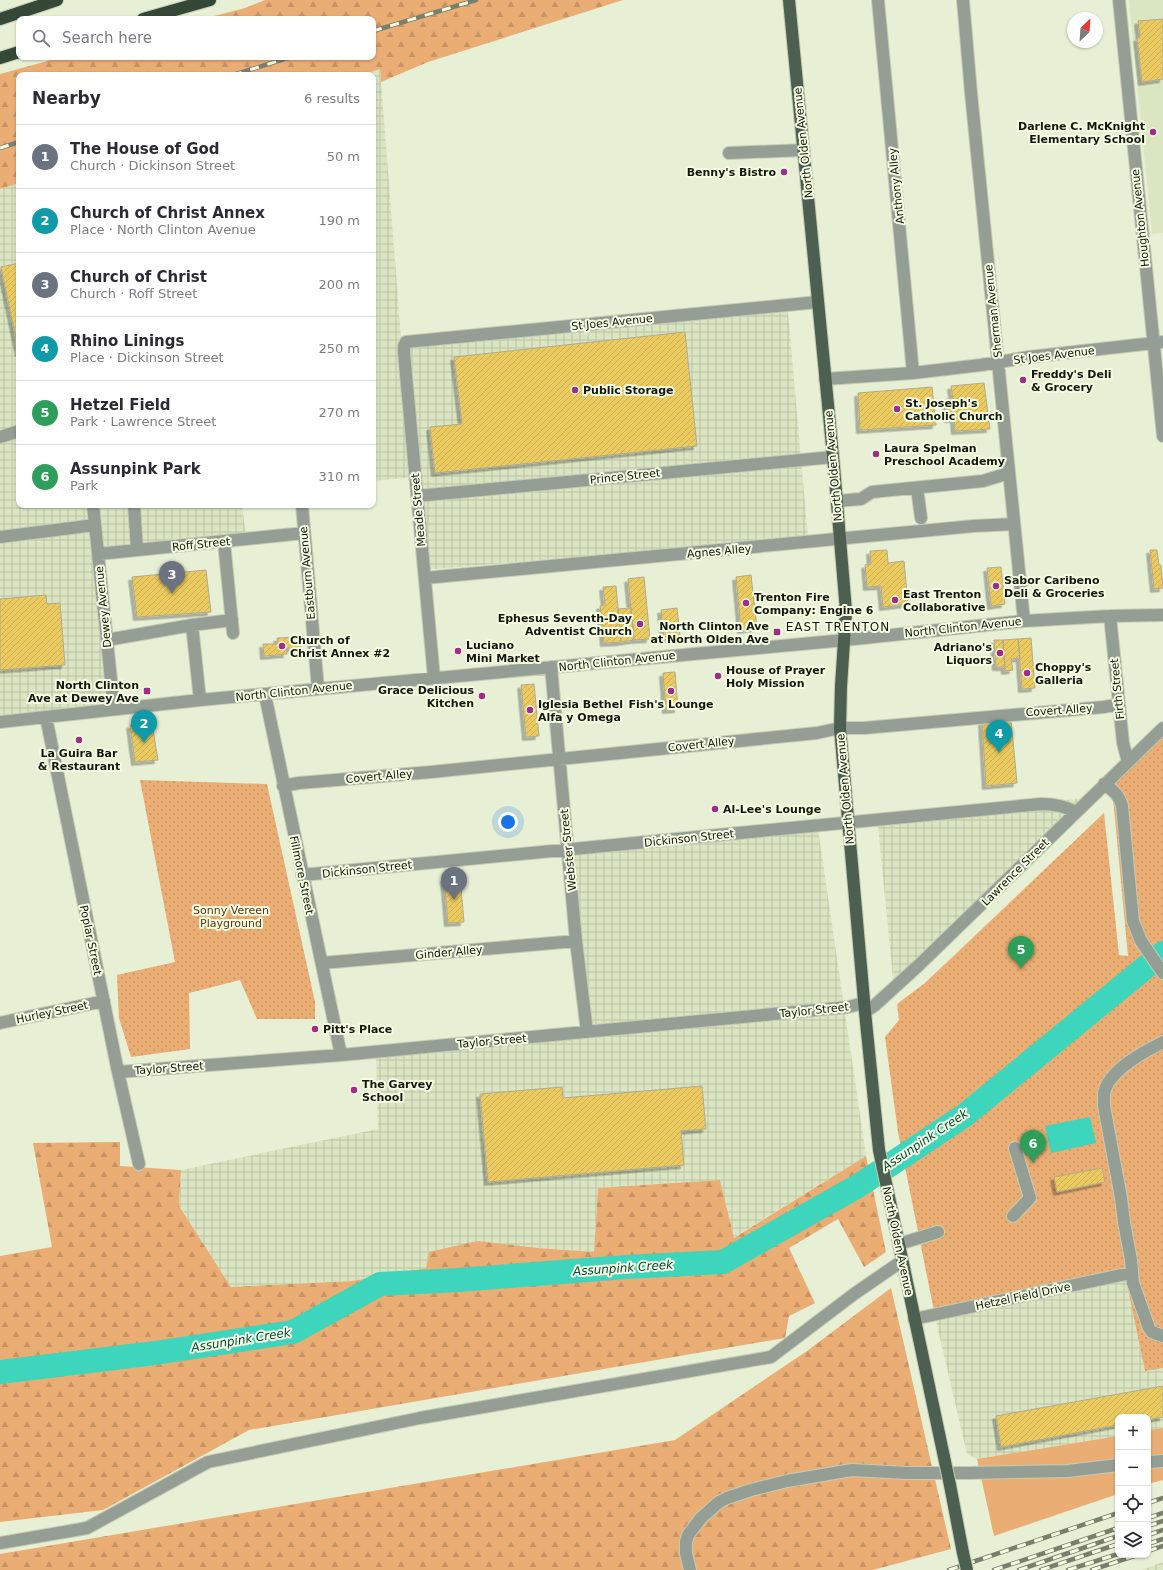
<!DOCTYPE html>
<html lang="en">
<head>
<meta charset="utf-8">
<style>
  body { margin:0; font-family:"DejaVu Sans",sans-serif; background:#f7f7f7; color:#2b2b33 }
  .controls { position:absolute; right:12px; bottom:12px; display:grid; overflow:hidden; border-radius:8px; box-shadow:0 1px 3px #0004 }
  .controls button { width:36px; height:36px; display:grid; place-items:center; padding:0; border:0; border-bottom:1px solid #e1e1e2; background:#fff; color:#2b2b33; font:20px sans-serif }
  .compass { position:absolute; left:1067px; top:12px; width:36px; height:36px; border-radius:50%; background:#fff; box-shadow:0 1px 3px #0004; rotate:25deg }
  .you { position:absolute; left:508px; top:822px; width:14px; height:14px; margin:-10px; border:3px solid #fff; border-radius:50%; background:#1a73e8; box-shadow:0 0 0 6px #1a73e833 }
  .badge { display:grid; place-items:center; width:26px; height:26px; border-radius:50%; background:#ea580c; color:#fff; font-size:13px; font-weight:700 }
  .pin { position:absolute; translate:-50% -33px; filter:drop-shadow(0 1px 2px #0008) }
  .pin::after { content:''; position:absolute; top:21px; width:14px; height:12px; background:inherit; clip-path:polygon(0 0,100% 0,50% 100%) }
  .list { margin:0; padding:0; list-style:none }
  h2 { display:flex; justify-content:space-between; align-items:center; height:52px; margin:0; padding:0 16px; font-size:17px }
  h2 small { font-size:13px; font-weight:400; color:#7c7c81 }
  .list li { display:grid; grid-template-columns:26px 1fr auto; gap:12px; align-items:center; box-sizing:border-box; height:64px; padding:0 16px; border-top:1px solid #e1e1e2 }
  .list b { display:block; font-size:15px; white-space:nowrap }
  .list p { margin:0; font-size:13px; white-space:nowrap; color:#7c7c81 }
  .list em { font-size:13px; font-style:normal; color:#7c7c81 }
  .icon { flex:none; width:22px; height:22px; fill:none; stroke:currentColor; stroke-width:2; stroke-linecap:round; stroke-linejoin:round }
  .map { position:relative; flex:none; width:1163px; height:1570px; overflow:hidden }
  .search { position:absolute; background:#fff; box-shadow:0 1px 3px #0004; left:16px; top:16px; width:360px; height:44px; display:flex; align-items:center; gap:10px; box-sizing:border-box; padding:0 14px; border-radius:8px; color:#7c7c81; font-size:15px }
  .panel { position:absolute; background:#fff; box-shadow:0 1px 3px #0004; left:16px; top:72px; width:360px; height:436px; border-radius:8px }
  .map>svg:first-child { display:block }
  .built { fill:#dae5c2 }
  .industrial { fill:url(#industrial-grid) }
  .green { fill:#eaad74 }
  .forest { fill:url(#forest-firs) }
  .park { fill:url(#park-dots) }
  .water { fill:#3dd5bb }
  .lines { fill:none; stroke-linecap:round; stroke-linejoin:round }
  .river { stroke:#3dd5bb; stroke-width:24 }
  .building { fill:url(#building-hatch); stroke:#b2aa90; filter:url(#shadow) }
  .minor-casing { stroke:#c5ccb4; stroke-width:14 }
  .major-casing { stroke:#c5ccb4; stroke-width:14 }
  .highway-casing { stroke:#c5ccb4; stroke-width:14 }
  .minor { stroke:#949e95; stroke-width:12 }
  .major { stroke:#4d5f50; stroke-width:12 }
  .highway { stroke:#354838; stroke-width:12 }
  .rail-casing { stroke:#7a7f6d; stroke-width:4.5 }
  .rail { stroke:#f4fce1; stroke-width:3; stroke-dasharray:9; stroke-linecap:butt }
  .major-bridge-casing { stroke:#c5ccb4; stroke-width:14; stroke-linecap:butt }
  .major-bridge { stroke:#4d5f50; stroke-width:12 }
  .poi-dot { fill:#9f2c87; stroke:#f4fce1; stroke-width:1.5 }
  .labels { text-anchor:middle; stroke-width:4; stroke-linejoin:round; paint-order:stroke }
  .poi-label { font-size:11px; font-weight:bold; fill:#14170e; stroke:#f4fce1; text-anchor:start }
  .street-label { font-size:11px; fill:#14170e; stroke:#f4fce1 }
  .park-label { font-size:11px; fill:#573718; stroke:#f4fce1 }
  .neighbourhood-label { font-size:12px; letter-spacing:1px; fill:#14170e; stroke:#f4fce1 }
  .water-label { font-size:12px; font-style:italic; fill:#02473c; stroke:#f4fce1 }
</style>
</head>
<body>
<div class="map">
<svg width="1163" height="1570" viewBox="0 0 1163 1570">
  <defs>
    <pattern id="industrial-grid" width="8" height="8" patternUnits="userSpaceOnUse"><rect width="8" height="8" fill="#dae5c2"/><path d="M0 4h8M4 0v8" fill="none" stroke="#bac4a6"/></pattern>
    <pattern id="forest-firs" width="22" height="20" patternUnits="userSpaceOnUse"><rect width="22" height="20" fill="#eaad74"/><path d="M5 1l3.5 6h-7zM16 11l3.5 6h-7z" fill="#c89463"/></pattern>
    <pattern id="park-dots" width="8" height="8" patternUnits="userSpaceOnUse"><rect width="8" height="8" fill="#eaad74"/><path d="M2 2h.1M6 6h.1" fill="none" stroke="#c89463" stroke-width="1.8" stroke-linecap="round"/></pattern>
    <pattern id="building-hatch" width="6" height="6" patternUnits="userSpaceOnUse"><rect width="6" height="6" fill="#ebcb61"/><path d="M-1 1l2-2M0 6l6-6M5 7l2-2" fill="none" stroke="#c9ae53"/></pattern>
    <filter id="shadow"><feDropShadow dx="-3.5" dy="3.5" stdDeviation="0" flood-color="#0004"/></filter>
  </defs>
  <rect width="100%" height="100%" fill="#e7efd4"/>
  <!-- built -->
  <path class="built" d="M1129,0h34v233l-11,1z"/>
  <!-- industrial -->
  <path class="industrial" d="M380,69l21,268 386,-36 21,237 -385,32 -10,-93 -40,4v-406h-12z
    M19,183v322h223l4,31 -150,20 17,150 -113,14v-531z
    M1089,798l-195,191 -17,-173z
    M817,822l49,334 -133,82 -13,-58 -122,8 -4,64 -56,-4 -109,4 -3,16 -74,13 -121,6 -52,-81 2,-36 197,-41 -2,-79 205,-22 -16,-184z
    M1127,1279l18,92 18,-3v60l-15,2v-13h-30v19l-141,23 -10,-5 -31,-133z
    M1163,1562v8h-21z"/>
  <!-- green -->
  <path class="green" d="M1163,1428v52l-15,4v-54z
    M1118,1436v58l-124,42 -17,-77z"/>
  <!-- forest -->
  <path class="forest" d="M265,0h358l-195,62 -47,20 -1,-13 -19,6h-342v108l-19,6v-115l62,-17h311v-38h-170l42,-11z
    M120,1142v24l61,4 -2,36 52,81 121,-6 74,-13 3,-16 48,-11 61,7 56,4 4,-64 122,-8 14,58 132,-82 20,96 -22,15 -26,-48 -49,29 26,55 -26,13 -4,22 -536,92 -146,80 -103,12v-266l52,-9 -19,-104z
    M891,1288l60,261 -78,21h-873v-16l675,-114 132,-89z"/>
  <!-- park -->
  <path class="park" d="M1163,721v647l-18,3 -19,-92 -190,42 -38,-189 -13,-95 14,-17 -2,-16 28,-21 179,-170 15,142 9,1 -17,-179z
    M140,780l127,4 48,218v17h-58l-17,-39 -51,13 1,56 -59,8 -12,-39 -2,-43 58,-13z"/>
  <!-- water -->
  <path class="water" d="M1090,1117l6,26 -45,10 -6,-27z"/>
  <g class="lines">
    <!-- river -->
    <path class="river" d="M0,1372l155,-19 138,-21 87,-48 78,-4 168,-13 97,-5 135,-76 107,-71 198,-162"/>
  </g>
  <!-- building -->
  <path class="building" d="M1163,19v60l-21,3 -5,-44h3l-2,-17z
    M19,263v90l-18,-86z
    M685,332l12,114 -262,27 -5,-46 32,-3 -8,-67z
    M984,383l6,46 -35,2 -1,-12h-6l-2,-20h7l-2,-13z
    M932,387l4,38 -76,5 -2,-37z
    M887,550l1,13 16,-2 4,43 -25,3 -2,-21 -14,1 -2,-22 6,-1 -1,-13z
    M1150,550h7l2,15h2l2,23 -9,1z
    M1001,567l4,37 -14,2 -4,-38z
    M206,570l5,42 -74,5 -5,-40z
    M751,575l6,53 -16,2 -5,-53z
    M644,577l6,62 -16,1 -6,-61z
    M616,586l5,56 -17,1 -4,-37 5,-1 -2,-18z
    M46,595l1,9 13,-1 5,62 -65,5v-71z
    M631,608l3,32 -13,2 -3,-33z
    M677,608l3,28 -16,2 -3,-28z
    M300,637l1,11 -15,1 1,5 -23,2 -1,-12h15l-1,-6z
    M1031,638l4,50 -13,1 -4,-50z
    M1018,639l2,19 -9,1 2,11 -8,1 -2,-31z
    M994,640h9l2,27h-9z
    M675,672l3,37 -12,1 -3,-37z
    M534,684l5,52 -13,1 -5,-52z
    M1011,720l6,63 -31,3 -4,-64z
    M152,723l6,37 -23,2 -5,-37z
    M460,876l4,46 -16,1 -4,-45z
    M702,1086l4,43 -25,2 3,34 -196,17 -8,-88 82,-7 1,11z
    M1102,1168l3,14 -48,10 -3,-15z
    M1163,1386v31l-15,3v-3h-30v8l-117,22 -5,-31z"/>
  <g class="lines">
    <defs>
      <path id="minor" d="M878,0l35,373
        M963,0l8,93 53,528
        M1119,0l44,436
        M729,153l75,-3
        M825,379l88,-6 68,-8 48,-8 134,-15
        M0,437l19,-6
        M917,488l4,30
        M417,496l416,-39
        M837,501l24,-2 11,-7 111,-11 26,-8
        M93,505l21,204
        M134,505l3,45
        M302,505l16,184
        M0,537l95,-12
        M224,542l9,91
        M98,554l206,-21
        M425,578l549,-52 40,-2
        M1110,616l13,127 5,19
        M192,625l40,-5
        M107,640l85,-15 8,75
        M551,667l25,274 11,91
        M434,678l-30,-325v-7l2,-4 412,-40
        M265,695l76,360
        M46,717l72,355 21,92
        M0,722l200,-22 645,-60 179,-19 86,-5 53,-1
        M1104,784c10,7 15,11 18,22l11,115 8,20 22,32
        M283,786l16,-3 132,-11 386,-39 23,-5h24l240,-21 15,-3
        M302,875l739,-71c12,0 24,2 34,8
        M322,963l254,-22
        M865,1012l9,-6 45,-41 244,-237
        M0,1023l104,-22
        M1163,1042c-20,10 -54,28 -59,51 0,4 0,9 0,13l17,92 3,24 7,38 2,23 16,45 3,4 11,4
        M118,1072l223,-17 507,-48 16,-4
        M1013,1216l17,-18 -15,-50
        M899,1244l39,-12
        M914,1319l217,-46
        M1148,1462l15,-1
        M0,1543l87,-15 121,-66 212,-44 351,-61 83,-63 48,-33
        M690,1570l-4,-17v-11l2,-7 13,-17 18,-16 8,-4 24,-8 36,-9 65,-11 55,3h61l100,-2 50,-6"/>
      <path id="major" d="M789,0l45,467 12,144 -5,75 -1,42 25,284 14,138 65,307
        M950,1485l13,68"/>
      <path id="highway" d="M0,19l57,-19
        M143,19l67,-19
        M0,58l19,-6"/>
    </defs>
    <!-- minor casing -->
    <use href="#minor" class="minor-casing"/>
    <!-- major casing -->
    <use href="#major" class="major-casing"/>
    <!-- highway casing -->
    <use href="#highway" class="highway-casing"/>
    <!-- minor -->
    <use href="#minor" class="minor"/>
    <!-- major -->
    <use href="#major" class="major"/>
    <!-- highway -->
    <use href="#highway" class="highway"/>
    <defs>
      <path id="rail" d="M373,31l103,-31
        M233,75l58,-18
        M0,148l19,-6
        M1148,1503l15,-5
        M1148,1518l15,-5
        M1148,1526l15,-5
        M1148,1535l15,-5
        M1148,1544l15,-5
        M1148,1551l15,-5
        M949,1570l169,-57
        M994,1570l124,-42
        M1019,1570l99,-34
        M1041,1570l77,-26
        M1068,1570l50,-16
        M1092,1570l45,-15"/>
    </defs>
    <!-- rail casing -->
    <use href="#rail" class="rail-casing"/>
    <!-- rail -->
    <use href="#rail" class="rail"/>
    <defs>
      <path id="major-bridge" d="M944,1457l6,28
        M963,1553l4,17"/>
    </defs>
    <!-- major-bridge casing -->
    <use href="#major-bridge" class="major-bridge-casing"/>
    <!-- major-bridge -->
    <use href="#major-bridge" class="major-bridge"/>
  </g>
  <!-- markers -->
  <g class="poi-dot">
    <circle cx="1153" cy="132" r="4"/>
    <circle cx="784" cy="172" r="4"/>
    <circle cx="1023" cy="380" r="4"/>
    <circle cx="575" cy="390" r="4"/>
    <circle cx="897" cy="409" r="4"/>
    <circle cx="876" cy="454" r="4"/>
    <circle cx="996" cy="586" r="4"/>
    <circle cx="895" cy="600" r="4"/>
    <circle cx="746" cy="603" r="4"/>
    <circle cx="640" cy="624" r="4"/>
    <rect x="773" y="628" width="8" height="8" rx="2"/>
    <circle cx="282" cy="646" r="4"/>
    <circle cx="458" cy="651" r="4"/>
    <circle cx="1000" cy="653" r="4"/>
    <circle cx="1027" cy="673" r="4"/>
    <circle cx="718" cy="676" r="4"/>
    <rect x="143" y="687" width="8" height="8" rx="2"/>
    <circle cx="671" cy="691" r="4"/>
    <circle cx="482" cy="696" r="4"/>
    <circle cx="530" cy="710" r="4"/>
    <circle cx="79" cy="740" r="4"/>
    <circle cx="715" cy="809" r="4"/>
    <circle cx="315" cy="1029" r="4"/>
    <circle cx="354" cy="1090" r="4"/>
  </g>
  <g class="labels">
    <!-- poi labels -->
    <g class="poi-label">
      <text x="1145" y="130" text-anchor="end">Darlene C. McKnight<tspan x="1145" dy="13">Elementary School</tspan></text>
      <text x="776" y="176" text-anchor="end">Benny's Bistro</text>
      <text x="1031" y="378">Freddy's Deli<tspan x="1031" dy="13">&amp; Grocery</tspan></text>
      <text x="583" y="394">Public Storage</text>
      <text x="905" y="407">St. Joseph's<tspan x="905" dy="13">Catholic Church</tspan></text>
      <text x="884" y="452">Laura Spelman<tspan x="884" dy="13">Preschool Academy</tspan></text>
      <text x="1004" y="584">Sabor Caribeno<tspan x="1004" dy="13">Deli &amp; Groceries</tspan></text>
      <text x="903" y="598">East Trenton<tspan x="903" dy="13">Collaborative</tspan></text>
      <text x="754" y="601">Trenton Fire<tspan x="754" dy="13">Company: Engine 6</tspan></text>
      <text x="632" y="622" text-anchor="end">Ephesus Seventh-Day<tspan x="632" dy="13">Adventist Church</tspan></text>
      <text x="769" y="630" text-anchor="end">North Clinton Ave<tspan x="769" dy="13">at North Olden Ave</tspan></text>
      <text x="290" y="644">Church of<tspan x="290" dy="13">Christ Annex #2</tspan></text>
      <text x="466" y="649">Luciano<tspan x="466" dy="13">Mini Market</tspan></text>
      <text x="992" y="651" text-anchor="end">Adriano's<tspan x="992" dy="13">Liquors</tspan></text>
      <text x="1035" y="671">Choppy's<tspan x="1035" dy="13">Galleria</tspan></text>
      <text x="726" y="674">House of Prayer<tspan x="726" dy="13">Holy Mission</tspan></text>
      <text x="139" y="689" text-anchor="end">North Clinton<tspan x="139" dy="13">Ave at Dewey Ave</tspan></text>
      <text x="474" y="694" text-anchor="end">Grace Delicious<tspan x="474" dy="13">Kitchen</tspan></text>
      <text x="538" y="708">Iglesia Bethel<tspan x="538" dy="13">Alfa y Omega</tspan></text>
      <text x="671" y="708" text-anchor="middle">Fish's Lounge</text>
      <text x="79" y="757" text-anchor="middle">La Guira Bar<tspan x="79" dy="13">&amp; Restaurant</tspan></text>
      <text x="723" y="813">Al-Lee's Lounge</text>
      <text x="323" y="1033">Pitt's Place</text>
      <text x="362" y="1088">The Garvey<tspan x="362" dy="13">School</tspan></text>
    </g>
    <!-- street labels -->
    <g class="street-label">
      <text transform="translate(803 143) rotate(-96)" y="4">North Olden Avenue</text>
      <text transform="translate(896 186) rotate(-96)" y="4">Anthony Alley</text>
      <text transform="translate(1140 218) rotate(-96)" y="4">Houghton Avenue</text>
      <text transform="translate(993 311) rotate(-96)" y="4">Sherman Avenue</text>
      <text transform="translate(612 322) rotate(-6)" y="4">St Joes Avenue</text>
      <text transform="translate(1054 355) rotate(-7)" y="4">St Joes Avenue</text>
      <text transform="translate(833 466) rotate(-95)" y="4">North Olden Avenue</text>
      <text transform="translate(625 476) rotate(-6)" y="4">Prince Street</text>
      <text transform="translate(418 510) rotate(-95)" y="4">Meade Street</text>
      <text transform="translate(201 544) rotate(-6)" y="4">Roff Street</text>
      <text transform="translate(719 551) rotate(-5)" y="4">Agnes Alley</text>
      <text transform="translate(307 573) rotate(-95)" y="4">Eastburn Avenue</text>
      <text transform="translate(103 607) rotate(-96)" y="4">Dewey Avenue</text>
      <text transform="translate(963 627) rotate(-6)" y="4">North Clinton Avenue</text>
      <text transform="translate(617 661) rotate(-6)" y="4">North Clinton Avenue</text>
      <text transform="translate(1117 689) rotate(-96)" y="4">Firth Street</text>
      <text transform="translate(294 691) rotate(-6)" y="4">North Clinton Avenue</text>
      <text transform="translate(1059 710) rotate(-4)" y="4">Covert Alley</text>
      <text transform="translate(701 744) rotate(-6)" y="4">Covert Alley</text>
      <text transform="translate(379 776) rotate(-5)" y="4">Covert Alley</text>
      <text transform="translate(845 789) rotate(-95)" y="4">North Olden Avenue</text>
      <text transform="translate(689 838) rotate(-6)" y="4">Dickinson Street</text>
      <text transform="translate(568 850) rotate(-96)" y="4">Webster Street</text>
      <text transform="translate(367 869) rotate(-6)" y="4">Dickinson Street</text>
      <text transform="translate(1015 872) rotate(-45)" y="4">Lawrence Street</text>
      <text transform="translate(302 875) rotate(78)" y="4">Fillmore Street</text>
      <text transform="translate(91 940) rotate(78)" y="4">Poplar Street</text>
      <text transform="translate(449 952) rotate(-5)" y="4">Ginder Alley</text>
      <text transform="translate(814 1010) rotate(-6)" y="4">Taylor Street</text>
      <text transform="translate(52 1012) rotate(-12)" y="4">Hurley Street</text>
      <text transform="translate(492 1041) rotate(-5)" y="4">Taylor Street</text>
      <text transform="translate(169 1068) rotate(-4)" y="4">Taylor Street</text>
      <text transform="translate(898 1241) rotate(78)" y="4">North Olden Avenue</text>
      <text transform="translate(1023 1296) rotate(-12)" y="4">Hetzel Field Drive</text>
    </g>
    <!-- park labels -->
    <g class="park-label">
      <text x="231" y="914">Sonny Vereen<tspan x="231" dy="13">Playground</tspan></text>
    </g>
    <!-- neighbourhood labels -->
    <g class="neighbourhood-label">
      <text x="838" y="631">EAST TRENTON</text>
    </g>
    <!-- water labels -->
    <g class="water-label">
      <text transform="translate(925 1140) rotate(-34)" y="4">Assunpink Creek</text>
      <text transform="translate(623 1268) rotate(-4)" y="4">Assunpink Creek</text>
      <text transform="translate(241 1340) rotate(-9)" y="4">Assunpink Creek</text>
    </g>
  </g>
</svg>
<div class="controls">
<button>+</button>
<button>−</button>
<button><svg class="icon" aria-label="locate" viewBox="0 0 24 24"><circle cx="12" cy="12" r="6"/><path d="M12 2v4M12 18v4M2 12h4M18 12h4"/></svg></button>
<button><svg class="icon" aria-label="layers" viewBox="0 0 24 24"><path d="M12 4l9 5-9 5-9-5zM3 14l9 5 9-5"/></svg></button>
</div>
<svg class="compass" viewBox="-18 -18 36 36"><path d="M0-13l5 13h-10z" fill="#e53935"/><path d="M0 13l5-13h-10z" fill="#7c7c81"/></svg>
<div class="you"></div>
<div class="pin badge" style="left:454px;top:900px;background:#6b7280">1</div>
<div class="pin badge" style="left:144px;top:743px;background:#0f9aa8">2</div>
<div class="pin badge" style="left:172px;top:594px;background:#6b7280">3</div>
<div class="pin badge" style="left:999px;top:753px;background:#0f9aa8">4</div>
<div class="pin badge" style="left:1021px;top:969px;background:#2e9e5b">5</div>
<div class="pin badge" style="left:1033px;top:1163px;background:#2e9e5b">6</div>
<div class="search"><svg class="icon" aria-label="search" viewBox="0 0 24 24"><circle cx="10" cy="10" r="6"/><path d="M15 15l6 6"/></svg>Search here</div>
<section class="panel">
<h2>Nearby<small>6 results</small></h2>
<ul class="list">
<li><span class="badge" style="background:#6b7280">1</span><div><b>The House of God</b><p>Church · Dickinson Street</p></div><em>50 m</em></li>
<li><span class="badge" style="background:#0f9aa8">2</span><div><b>Church of Christ Annex</b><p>Place · North Clinton Avenue</p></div><em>190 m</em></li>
<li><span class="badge" style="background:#6b7280">3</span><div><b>Church of Christ</b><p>Church · Roff Street</p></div><em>200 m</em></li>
<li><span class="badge" style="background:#0f9aa8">4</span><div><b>Rhino Linings</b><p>Place · Dickinson Street</p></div><em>250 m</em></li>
<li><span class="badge" style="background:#2e9e5b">5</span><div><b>Hetzel Field</b><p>Park · Lawrence Street</p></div><em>270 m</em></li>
<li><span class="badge" style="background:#2e9e5b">6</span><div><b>Assunpink Park</b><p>Park</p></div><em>310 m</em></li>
</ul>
</section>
</div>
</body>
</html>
